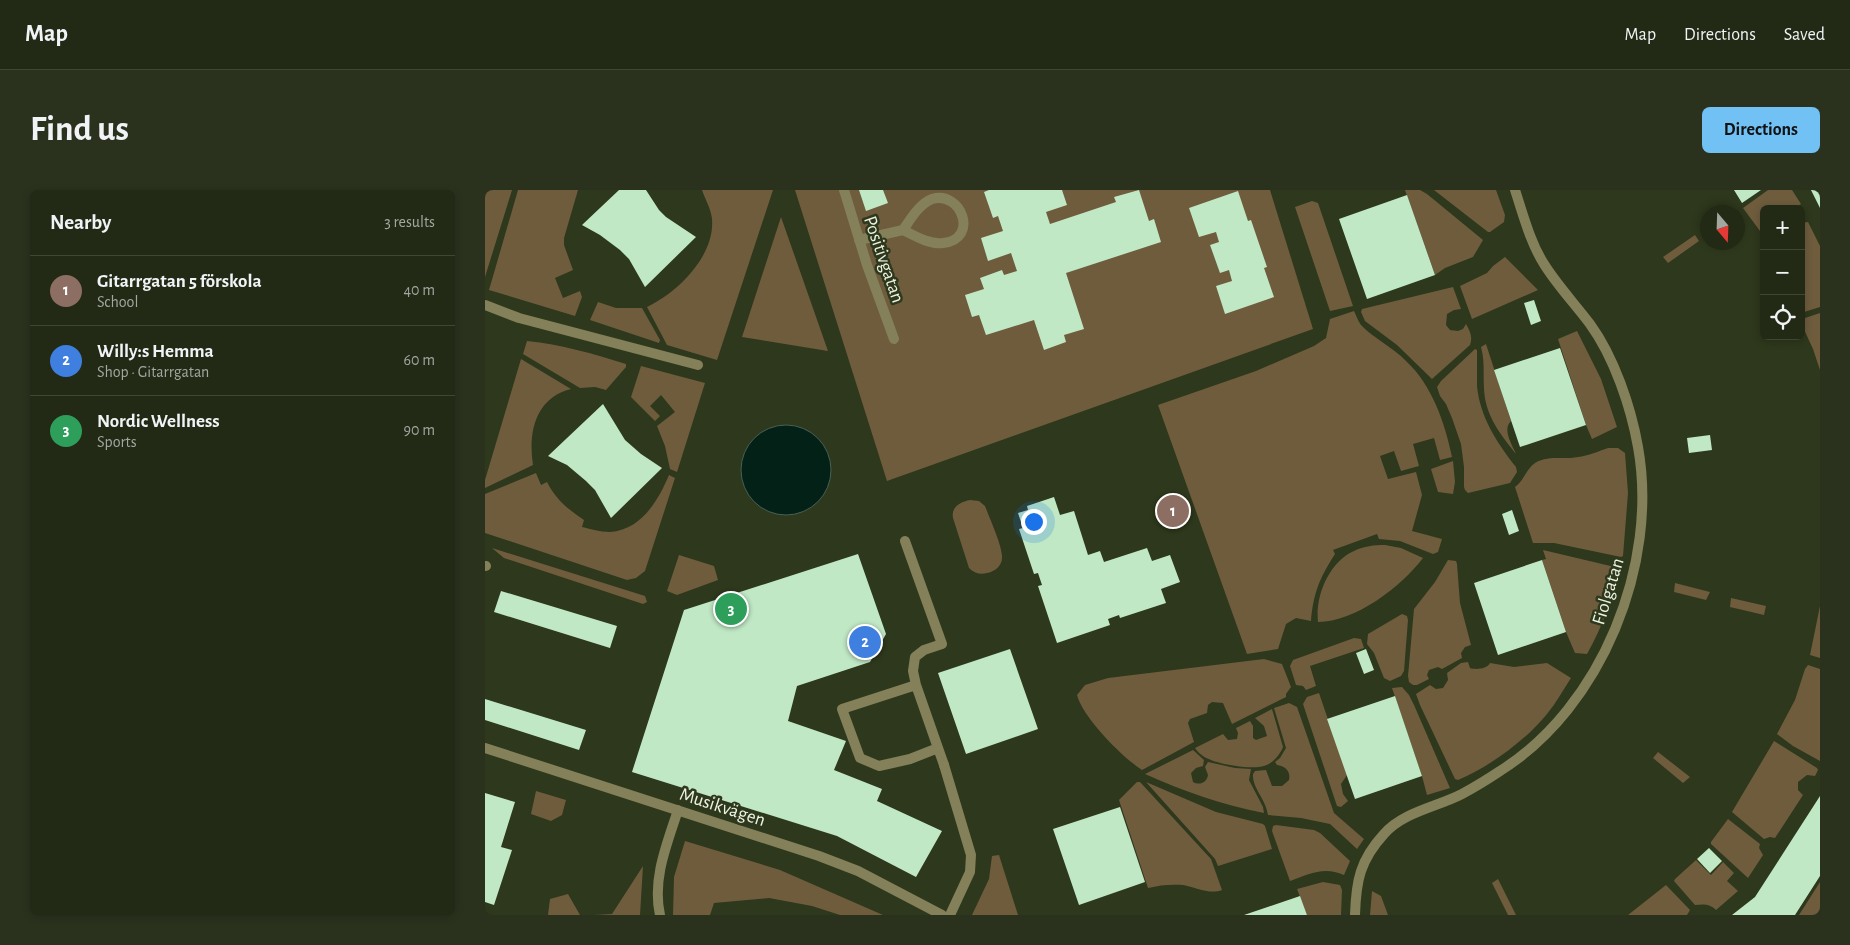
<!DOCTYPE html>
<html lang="en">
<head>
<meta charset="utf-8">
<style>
  body { margin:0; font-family:"Alegreya Sans",sans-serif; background:#2a321e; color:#f1f3f6 }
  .controls { position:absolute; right:15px; top:15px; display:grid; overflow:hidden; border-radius:8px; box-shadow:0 2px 8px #0003 }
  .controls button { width:45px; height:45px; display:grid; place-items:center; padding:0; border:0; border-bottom:1px solid #3f4634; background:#222a15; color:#f1f3f6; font:25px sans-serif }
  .compass { position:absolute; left:1215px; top:15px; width:45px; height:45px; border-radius:50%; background:#222a15; box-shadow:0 2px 8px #0003; rotate:161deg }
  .you { position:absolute; left:548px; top:331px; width:18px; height:18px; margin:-12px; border:4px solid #fff; border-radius:50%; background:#1a73e8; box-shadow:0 0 0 8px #1a73e833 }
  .badge { display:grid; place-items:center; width:32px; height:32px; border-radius:50%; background:#71c1f5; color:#fff; font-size:16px; font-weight:700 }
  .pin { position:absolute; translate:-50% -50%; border:2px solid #fff; box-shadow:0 1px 5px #0006 }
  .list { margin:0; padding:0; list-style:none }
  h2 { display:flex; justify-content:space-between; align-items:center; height:65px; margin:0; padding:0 20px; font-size:21px }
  h2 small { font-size:16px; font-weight:400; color:#a2a7a0 }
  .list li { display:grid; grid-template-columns:32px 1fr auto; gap:15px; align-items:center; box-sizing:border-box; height:70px; padding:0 20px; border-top:1px solid #3f4634 }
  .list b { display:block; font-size:19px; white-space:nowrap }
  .list p { margin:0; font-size:16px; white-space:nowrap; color:#a2a7a0 }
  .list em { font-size:16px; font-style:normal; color:#a2a7a0 }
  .icon { flex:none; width:28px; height:28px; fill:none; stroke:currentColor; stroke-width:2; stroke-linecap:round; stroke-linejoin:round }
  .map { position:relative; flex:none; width:1335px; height:725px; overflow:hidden; border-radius:8px }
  header { display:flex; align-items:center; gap:30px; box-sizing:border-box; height:70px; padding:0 25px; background:#222a15; border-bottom:1px solid #3f4634 }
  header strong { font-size:24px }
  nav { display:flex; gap:28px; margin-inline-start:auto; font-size:18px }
  .intro { display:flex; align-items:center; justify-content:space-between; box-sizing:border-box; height:120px; padding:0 30px }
  h1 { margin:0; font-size:35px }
  .button { padding:12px 22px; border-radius:8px; background:#71c1f5; color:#111; font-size:18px; font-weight:700 }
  main { display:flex; gap:30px; padding:0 30px }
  aside { flex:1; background:#222a15; border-radius:8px; box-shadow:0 2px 8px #0003 }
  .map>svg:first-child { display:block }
  .green { fill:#6e5c3d }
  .water { fill:#042118; stroke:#4a6055 }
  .building { fill:#c0e8c5 }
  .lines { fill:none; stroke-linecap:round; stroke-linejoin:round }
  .service { stroke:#848059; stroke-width:10 }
  .minor { stroke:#848059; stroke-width:10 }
  .labels { text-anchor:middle; stroke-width:5; stroke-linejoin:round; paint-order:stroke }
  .street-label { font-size:19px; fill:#ecf3e2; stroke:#2e381c }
</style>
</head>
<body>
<header>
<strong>Map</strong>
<nav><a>Map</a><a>Directions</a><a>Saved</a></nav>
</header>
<div class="intro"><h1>Find us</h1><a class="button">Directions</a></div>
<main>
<aside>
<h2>Nearby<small>3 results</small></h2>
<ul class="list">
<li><span class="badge" style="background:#8d6e63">1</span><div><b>Gitarrgatan 5 förskola</b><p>School</p></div><em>40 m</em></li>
<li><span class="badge" style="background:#3f7fe0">2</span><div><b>Willy:s Hemma</b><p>Shop · Gitarrgatan</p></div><em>60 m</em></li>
<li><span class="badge" style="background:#2e9e5b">3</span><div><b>Nordic Wellness</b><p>Sports</p></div><em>90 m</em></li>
</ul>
</aside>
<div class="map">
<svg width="1335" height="725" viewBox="0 0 1335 725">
  <rect width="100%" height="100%" fill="#2e381c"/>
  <!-- green -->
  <path class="green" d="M0,0h27l-27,87z
    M33,0h60l-14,48v7l9,25 -18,8 8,20 17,-7 2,6 -7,19 -86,-26z
    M217,0h71l-56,170 -50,-15 -20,-38c31,-15 68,-51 65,-88 -1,-10 -7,-20 -10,-29z
    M310,0h475l43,139 -426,152z
    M920,0h15l7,4 56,46 -10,17 -28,11 -10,7z
    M949,0h62l9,25 -1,7 -14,10h-2z
    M1283,0h24l9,14 -7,5h-30v19l-4,3 -17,-23z
    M827,11l6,2 35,103 -23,5 -35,-104z
    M296,27l47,134 -86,-14z
    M1323,32l12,24v61l-19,6v-90z
    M1210,45l4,6 -31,22 -5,-6z
    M1020,67l33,33 -66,29 -12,-33 27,-13 6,-7z
    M968,97l8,22 -7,1 -7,4 -1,11 4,5 8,1 5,-2 3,-5c4,7 7,13 4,21l-38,34 -35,-34 -32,-24 -4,-9 1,-3z
    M113,112l18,6h26l18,32 -1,3 -69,-23z
    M869,121c2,4 4,10 7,14 13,14 32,22 45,36 26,24 39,62 46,96l-12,3 -6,-22 -21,6 6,22 -18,5 -7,-20 -14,5 8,23 28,-7 6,23 -10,36 30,8 -4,13 -5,2 -33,-13 -21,-2 -2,-5 -44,16 2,4c-15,23 -22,40 -24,67l-15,-3 -10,6 -8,25 -31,5 -89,-249 98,-34 58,-25 12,-8 4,-19z
    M1335,123v57l-7,-21 -12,-26 1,-4z
    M1092,141l24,48 16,48 -25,12 -6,-14 -28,-86z
    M42,151c34,3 66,13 99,23v3l-20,23 -11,-3 -15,1 -57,-34z
    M1001,154l25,77c-9,9 1,23 5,33 -16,-20 -31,-39 -32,-65 -1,-15 1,-28 -3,-42z
    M990,159l2,1c0,12 0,24 0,36 3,31 20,57 39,81l1,5 -7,11 -42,10 -3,-3 -1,-3v-20l-3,-23 -9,-26 -6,-14 -6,-8 -3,-9 4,-6z
    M36,169l50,30c-36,9 -43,44 -38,76l-48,23v-8z
    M156,176l64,17 -28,89 -7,-3 -5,-23 -8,-20 18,-14 -14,-17 -11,11 10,10 -5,5 -24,-24z
    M1123,258h10l7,5 3,40 -5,63 -2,1 -67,-14h-21l-18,-56c9,-6 11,-18 20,-24 14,-8 29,-3 43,-6 10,-1 21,-6 30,-9z
    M968,271l2,21 -2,12 -15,-2 -7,-23z
    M51,283l5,12 6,-3c9,18 21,27 37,38l-2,7c9,2 18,5 28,5 31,-2 48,-31 59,-57l6,3 -30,93 -9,7 -9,2 -142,-47v-39z
    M485,310l9,1 6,5c4,11 18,41 17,52 0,8 -8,14 -15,15 -7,2 -13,0 -18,-5l-16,-50c-2,-11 7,-16 17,-18z
    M900,355l16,3 22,10c-22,29 -68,64 -105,64 -3,-26 11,-60 36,-71 10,-5 20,-6 31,-6z
    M7,358l153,48 2,6 -4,2 -139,-46z
    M1058,360l76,18c-7,31 -16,58 -32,86l-12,-1 -9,-21 -24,-72 4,-1z
    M194,365l35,11 4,14 -41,15 -10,-4z
    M963,370l8,1 1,3 3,39 11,42 -6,2 -4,6 1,5 -20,11 -4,-2 -9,3 -2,5 2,4 -12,6h-4l-4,-3 -1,-6 6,-67 21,-27z
    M1190,393l35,9 -4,8 -32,-8z
    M1246,408l35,8 -2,9 -34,-8z
    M1335,416v52l-10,-3z
    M917,424l5,2 1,4 -4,51 -3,5 -11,5 -6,-3 -10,-25 -7,-9 1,-10z
    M869,448l7,1 3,9 -54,18 6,20 -10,4 -3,-4 -7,-1 -6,-19 3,-6z
    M779,469l18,5 9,23 -5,7v3l-54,27 -9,-21 -11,-1 -4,3 -1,8 -17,6 -2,4 6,19 -52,28c-20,-13 -59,-52 -65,-75l8,-10 23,-7z
    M983,472l2,6c6,2 17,1 20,-5l24,4 33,-4 24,15c-8,12 -15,25 -24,36 -22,27 -58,53 -89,66l-3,-1 -35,-74 -4,-11 14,-9 6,4 7,-1 5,-8 -1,-7 14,-10z
    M1323,475l12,4v92l-27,-15 -16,-12 18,-34 10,-31z
    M917,497l7,8 5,10 36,83 -23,7 -5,-19 -30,-88z
    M834,503l28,82 -6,9 2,10 5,7 -7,6 -4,-1 -34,-102 4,-7z
    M804,513l8,4 37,106 30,26 -7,10 -27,-25 -29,-6 -33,-3c-2,-16 -16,-27 -15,-41l2,-3 11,-1 6,16h10l7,-6c2,-9 -4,-14 -12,-15l-2,-3 5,-4 6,-10 -12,-40z
    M787,519l11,38c-3,8 -11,17 -19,19 -13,4 -50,-2 -61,-10 -3,-2 -6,-5 -8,-8l28,-14 5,6 9,-1 1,-6 -2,-5 14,-7 3,5v12l3,2 11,-4 -3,-10 -9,-8z
    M1289,551l43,27 1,2 -3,6 -8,-1 -9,7v8l5,5 -28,43 -5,-1 -6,2 -32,-27z
    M708,560l11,10 -1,6 -7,2 -5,5 2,9c7,4 14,0 15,-7l-3,-8 3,-5 27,6 16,1 -2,11 14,27 1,6c-41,-8 -81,-22 -119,-39z
    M1173,562l32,25 -7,6 -30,-25z
    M652,592h3l71,77 11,31c-12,5 -27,-3 -39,-5 -12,-1 -23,0 -35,3l-29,-88z
    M661,592l70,30 47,12 2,2 7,23 -54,17 -3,-7z
    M51,601l30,9 -4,15 -11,6 -20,-7z
    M1243,629l32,25 -1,4 4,7 -15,23 -37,-34v-2z
    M791,635l38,5 6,3 30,28 -6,14c-20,-9 -35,-1 -54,6l-18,-50 1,-5z
    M200,651l95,29 103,45h-43l-28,-9 -43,-8 -55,5 -4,12h-37l1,-38z
    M514,665l19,60h-46l17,-36 3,-23z
    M1211,670l15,15 12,-13 11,11 -7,8 11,10 -22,19c-6,-6 -12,-6 -21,-5l-21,-24 1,-2z
    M158,676l-3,49h-46l18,-1z
    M1013,689l18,36h-8l-16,-32z
    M838,692l17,3 2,5 -1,25h-34l-10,-26z
    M1335,692v33h-21z
    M1181,695l24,25 -3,5h-59z
    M887,701l9,5 7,19h-18z
    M83,704l12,21h-32l2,-16z"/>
  <!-- water -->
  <path class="water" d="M256 280a45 45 0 1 1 90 0a45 45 0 1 1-90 0Z"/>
  <!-- building -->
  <path class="building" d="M134,0h27l13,20 7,7 30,20 -51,50 -16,-28 -9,-9 -20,-15 -18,-10z
    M374,0h24l5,13 -22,8z
    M504,0h73l5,15 -21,7 4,12 66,-22 -2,-5 25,-7 10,31 5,-2 7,23 -95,31 18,56 -20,6 2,7 -22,8 -10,-30 -48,15 -7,-20 -7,2 -7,-22 19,-6 -4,-11 22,-8 2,5 13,-4 -6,-18 -23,8 -7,-23 22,-7 -5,-15 -5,2 -9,-26z
    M1249,0h27l-19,13z
    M1326,0h9v18z
    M753,1l10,30 3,-1 16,47 -3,1 10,29 -49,17 -9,-28 16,-5 -3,-11 -9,3 -10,-28 9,-3 -3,-10 -17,5 -10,-29z
    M922,5l28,80 -68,24 -28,-80z
    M1049,110l7,21 -10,4 -7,-22z
    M1075,158l26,77 -66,22 -26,-77z
    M118,214l22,36 16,14 21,14 -51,50 -16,-28 -9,-9 -19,-16 -19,-9z
    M1225,245l2,15 -23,3 -2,-15z
    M569,307l6,18 14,-4 14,44 12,-4 4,11 43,-14 5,13 18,-6 10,27 -19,7 5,14 -46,15 -1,-3 -11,4 2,6 -53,18 -19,-57 4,-1 -4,-12 -4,1 -15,-45 4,-1 -5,-15 10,-3 -1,-4z
    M1027,320l7,21 -10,4 -7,-21z
    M373,364l28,80 -16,28 -73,24 -9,35 58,20 -12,29 48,19 -5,12 65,30 -26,46 -79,-41 -205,-64 52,-162z
    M1057,370l24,72 -68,23 -24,-72z
    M16,401l116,35 -7,22 -116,-36z
    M525,459l28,80 -72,25 -28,-81z
    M881,459l8,21 -10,4 -8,-21z
    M910,506l27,80 -67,23 -28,-80z
    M0,509l101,31 -7,20 -94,-30z
    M0,603l30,9 -14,45 11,3 -18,55 -9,-3z
    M1335,606v80l-25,39h-63l23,-18z
    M635,617l25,75 -66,23 -26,-76z
    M1224,658l13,13 -12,12 -13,-14z
    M815,706l7,19h-63z"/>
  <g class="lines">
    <!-- service -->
    <path class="service" d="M374,50l44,-10c7,-10 16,-26 29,-31 29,-9 48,40 11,44 -13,2 -28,-7 -40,-13
      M0,115l34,13 179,47
      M420,351l37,103 -18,6 -9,7 -2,14 3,14
      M453,558l-22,-63 -74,24 18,49 19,8 31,-7 28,-11 6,17"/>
    <!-- minor -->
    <path class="minor" d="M359,0l23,75 27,74
      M0,376h1
      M0,558l334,108 39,15 84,44
      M459,575l27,90 -1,17 -20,43
      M175,725c-8,-36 7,-71 18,-105
      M870,725c1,-34 5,-55 29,-81 19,-22 53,-27 78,-40 13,-7 26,-15 38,-23 102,-64 159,-207 138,-324 -7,-40 -24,-90 -48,-123 -15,-20 -33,-39 -46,-60 -14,-22 -21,-50 -29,-74"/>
  </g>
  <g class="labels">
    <!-- street labels -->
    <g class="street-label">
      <text transform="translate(400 69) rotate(71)" y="7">Positivgatan</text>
      <text transform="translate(1122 401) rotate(-73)" y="7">Fiolgatan</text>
      <text transform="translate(238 616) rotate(18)" y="7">Musikvägen</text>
    </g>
  </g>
</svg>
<div class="controls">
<button>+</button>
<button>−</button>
<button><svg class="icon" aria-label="locate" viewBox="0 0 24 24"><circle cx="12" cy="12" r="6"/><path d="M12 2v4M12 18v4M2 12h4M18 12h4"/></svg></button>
</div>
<svg class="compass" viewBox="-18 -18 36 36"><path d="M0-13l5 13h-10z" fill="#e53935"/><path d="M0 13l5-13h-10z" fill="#a2a7a0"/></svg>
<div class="you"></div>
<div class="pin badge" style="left:688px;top:321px;background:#8d6e63">1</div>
<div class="pin badge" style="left:380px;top:452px;background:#3f7fe0">2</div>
<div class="pin badge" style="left:246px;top:419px;background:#2e9e5b">3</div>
</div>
</main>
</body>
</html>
